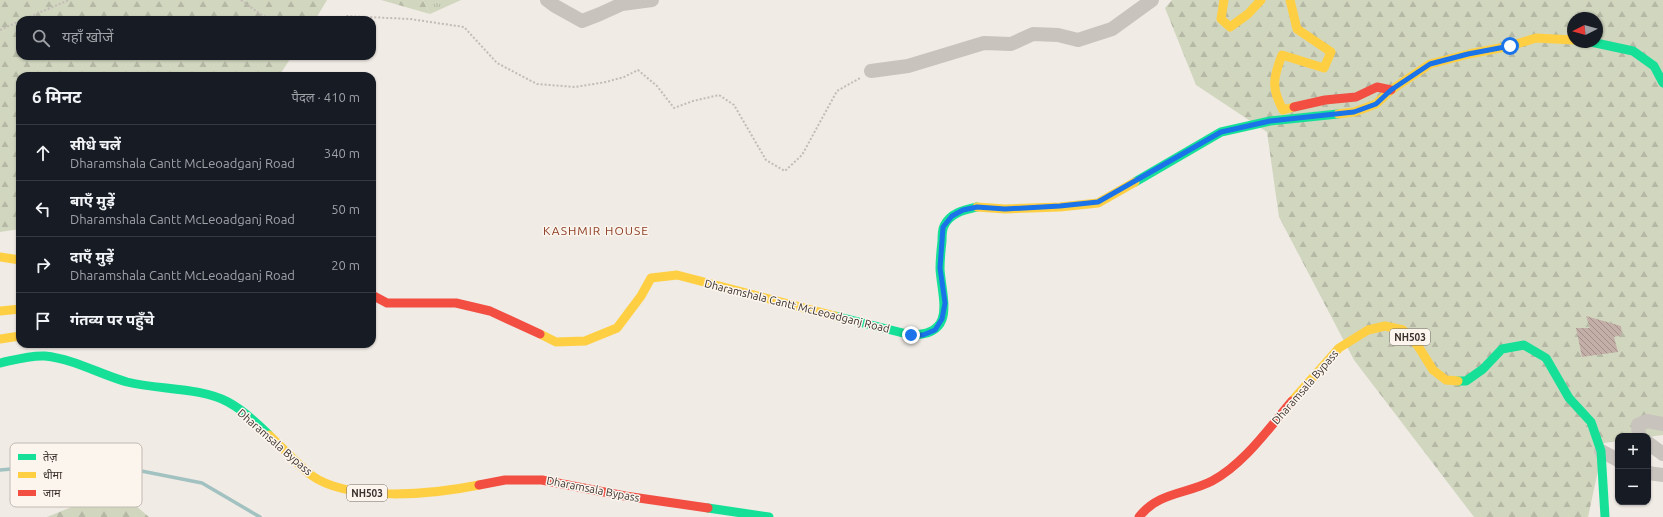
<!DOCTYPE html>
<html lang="hi">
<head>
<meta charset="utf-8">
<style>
  body { margin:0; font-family:Ubuntu,"Noto Sans Devanagari",sans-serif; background:#20242c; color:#f1f3f6 }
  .controls { position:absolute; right:12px; bottom:12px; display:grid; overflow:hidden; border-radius:8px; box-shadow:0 1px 3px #0004 }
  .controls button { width:36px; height:36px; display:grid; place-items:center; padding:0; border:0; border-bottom:1px solid #363941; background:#171b24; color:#f1f3f6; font:20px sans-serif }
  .compass { position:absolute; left:1567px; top:12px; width:36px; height:36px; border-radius:50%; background:#171b24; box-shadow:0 1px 3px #0004; rotate:264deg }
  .stop { position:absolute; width:12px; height:12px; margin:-9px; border:3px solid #1a73e8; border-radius:50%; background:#fff }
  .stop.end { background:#1a73e8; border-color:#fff; box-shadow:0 1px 4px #0008 }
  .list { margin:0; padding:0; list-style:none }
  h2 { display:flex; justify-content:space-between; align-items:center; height:52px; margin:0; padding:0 16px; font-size:17px }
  h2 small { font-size:13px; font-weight:400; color:#9ea1a6 }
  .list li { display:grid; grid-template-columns:26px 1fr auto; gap:12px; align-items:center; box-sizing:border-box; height:56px; padding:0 16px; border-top:1px solid #363941 }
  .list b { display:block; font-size:15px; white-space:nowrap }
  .list p { margin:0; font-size:13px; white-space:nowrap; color:#9ea1a6 }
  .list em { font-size:13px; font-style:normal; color:#9ea1a6 }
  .icon { flex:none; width:22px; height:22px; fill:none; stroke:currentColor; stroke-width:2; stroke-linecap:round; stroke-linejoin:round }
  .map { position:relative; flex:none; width:1663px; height:517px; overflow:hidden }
  .search { position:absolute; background:#171b24; box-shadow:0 1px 3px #0004; left:16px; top:16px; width:360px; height:44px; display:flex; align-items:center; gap:10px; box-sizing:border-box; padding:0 14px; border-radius:12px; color:#9ea1a6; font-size:15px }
  .panel { position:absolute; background:#171b24; box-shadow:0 1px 3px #0004; left:16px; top:72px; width:360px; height:276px; border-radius:12px }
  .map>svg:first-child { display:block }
  .grass { fill:url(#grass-tufts) }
  .forest { fill:url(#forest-firs); fill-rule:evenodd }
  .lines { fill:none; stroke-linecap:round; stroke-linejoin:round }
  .stream { stroke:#a1c2c1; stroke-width:3.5 }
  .building { fill:url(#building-back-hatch) }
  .path { stroke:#c2bbb6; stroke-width:2; stroke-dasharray:2 2; stroke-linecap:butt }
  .street { stroke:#c9c3be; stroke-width:14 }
  .fast { stroke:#16e098; stroke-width:9 }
  .slow { stroke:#ffcf43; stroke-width:9 }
  .jam { stroke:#f24e42; stroke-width:9 }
  .route { stroke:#1a73e8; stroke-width:5 }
  .labels { text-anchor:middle; stroke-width:3; stroke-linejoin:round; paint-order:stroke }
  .shield { fill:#fbf5ee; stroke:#756b66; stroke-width:1 }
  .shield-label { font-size:10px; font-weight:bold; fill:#3b302b }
  .street-label { font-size:11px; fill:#3b302b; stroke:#fbf5ee }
  .neighbourhood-label { font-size:12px; letter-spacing:1px; fill:#8c3b22; stroke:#fbf5ee }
  .key { fill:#fbf5ee; stroke:#c1bab4; stroke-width:1 }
  .key-label { font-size:11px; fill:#3b302b }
</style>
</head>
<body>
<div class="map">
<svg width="1663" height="517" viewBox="0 0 1663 517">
  <defs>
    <pattern id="grass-tufts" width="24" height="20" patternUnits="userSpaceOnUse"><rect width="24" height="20" fill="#d1d6bf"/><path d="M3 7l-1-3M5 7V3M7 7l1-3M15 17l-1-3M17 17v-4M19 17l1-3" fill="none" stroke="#b4b8a4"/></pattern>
    <pattern id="forest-firs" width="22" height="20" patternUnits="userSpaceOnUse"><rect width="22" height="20" fill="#d1d6bf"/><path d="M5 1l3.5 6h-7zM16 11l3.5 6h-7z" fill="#b4b8a4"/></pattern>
    <pattern id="building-back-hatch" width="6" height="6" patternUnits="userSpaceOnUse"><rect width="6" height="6" fill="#c3afa7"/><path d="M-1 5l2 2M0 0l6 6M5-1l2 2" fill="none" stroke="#a08f88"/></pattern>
  </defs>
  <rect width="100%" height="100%" fill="#f0ebe5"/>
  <!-- grass -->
  <path class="grass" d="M423,0h38l-31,14z"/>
  <!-- forest -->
  <path class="forest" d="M0,0h327l-12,20h-295v36h272l-13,20h-259v153l-20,3z
    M381,0h42l7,14z
    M1172,0h491v435l-15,2 -30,-1v5l-14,2 -16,74h-114l-120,-157 -75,-143 -12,-85 -71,-47 -31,-77zM1573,18h24v24h-24z
    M116,489l33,28h-102z"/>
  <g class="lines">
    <!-- stream -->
    <path class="stream" d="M0,470l67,-6 44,1 91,18 58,34"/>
  </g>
  <!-- building -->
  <path class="building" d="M1586,316l35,10 1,9 -8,2 4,15 -36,5 -6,-29h14z"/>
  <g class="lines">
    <!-- path -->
    <path class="path" d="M241,0l19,14 12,6
      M22,20l47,-20
      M335,20l11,-4 64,3 54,8 33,36 40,21 38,3 31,-5 18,-5 14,-7 19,16 17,22 19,-7 26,-6 15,10 32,55 19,11 17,-16 35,-64 23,-13
      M0,30l20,-9"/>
    <!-- street -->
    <path class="street" d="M547,0l8,6 27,15 18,-7 22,-10 30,-4
      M871,71l37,-5 76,-23 27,1 22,-10 25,1 20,5 34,-11 40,-29
      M1639,436l-1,-11 9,-4 16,3
      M1648,443l15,11
      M1601,451l17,9
      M1648,473l15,2"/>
    <!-- fast -->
    <path class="fast" d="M1591,42l42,9 21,15 9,17
      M1135,182l86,-50 49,-11 68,-7
      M835,316l76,19c46,0 31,-36 29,-66 0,-9 1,-19 2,-28 0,-4 0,-11 2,-15 6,-13 20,-16 33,-19
      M0,363c14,-3 30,-8 45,-7 29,3 54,18 82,26 31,8 73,5 101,20 15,8 29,21 41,33
      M1458,381h8l17,-12 19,-20 22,-4 22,13 23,40 22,24 10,29 4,66
      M708,508l61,9"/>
    <!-- slow -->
    <path class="slow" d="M1224,0l-3,19 9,8 18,-13 13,-14
      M1290,0l7,29 34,23 -7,16 -42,-13c-9,23 -11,33 1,55l11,-3
      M1338,114l16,-2 22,-8 15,-14 39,-26 39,-10 41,-8 26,-8 37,2
      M977,207l28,2 55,-2 38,-4 37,-21
      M0,257l20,3
      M0,311l20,-2
      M540,334l16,8 29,-1 32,-13 24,-32 10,-18 26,-3 158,41
      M0,339l20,-3
      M1292,401l47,-53 29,-18 17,-4 18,4 15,16 15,24 13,10 12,1
      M269,435c14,13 27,28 42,40 38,28 124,19 168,10"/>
    <!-- jam -->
    <path class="jam" d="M1294,107l31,-7 31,-3 21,-10 14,3
      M372,295l15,8h69l34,8 50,23
      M479,485l26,-5h37l83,16 83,12
      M1139,517c19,-25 48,-23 73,-36 32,-17 57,-53 80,-80"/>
  </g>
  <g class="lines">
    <!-- route -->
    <path class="route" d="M911,335h12l12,-5 7,-11 3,-16 -5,-35 3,-41 9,-11 11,-6 14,-3 28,2 55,-3 38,-4 123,-70 49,-11 84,-9 22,-8 15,-14 39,-26 38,-10 42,-8"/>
  </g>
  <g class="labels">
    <!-- shield labels -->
    <g class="shield">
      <rect x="1390" y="329" width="40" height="16" rx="3"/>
      <rect x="347" y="485" width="40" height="16" rx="3"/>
    </g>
    <g class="shield-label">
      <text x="1410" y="341">NH503</text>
      <text x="367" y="497">NH503</text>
    </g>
    <!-- street labels -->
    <g class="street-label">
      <text transform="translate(797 306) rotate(14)" y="4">Dharamshala Cantt McLeoadganj Road</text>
      <text transform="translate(1305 387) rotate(-49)" y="4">Dharamsala Bypass</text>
      <text transform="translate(275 442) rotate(41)" y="4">Dharamsala Bypass</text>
      <text transform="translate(593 489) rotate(11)" y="4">Dharamsala Bypass</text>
    </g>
    <!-- neighbourhood labels -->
    <g class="neighbourhood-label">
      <text x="596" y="235">KASHMIR HOUSE</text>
    </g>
  </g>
  <!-- legend -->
  <rect x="10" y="443" width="132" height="64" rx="6" class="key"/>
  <rect x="18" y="454" width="18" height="6" fill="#16e098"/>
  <rect x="18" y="472" width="18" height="6" fill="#ffcf43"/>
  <rect x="18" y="490" width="18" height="6" fill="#f24e42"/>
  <g class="key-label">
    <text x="43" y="461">तेज़</text>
    <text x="43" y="479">धीमा</text>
    <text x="43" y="497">जाम</text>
  </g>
</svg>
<div class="controls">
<button>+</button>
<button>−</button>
</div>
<svg class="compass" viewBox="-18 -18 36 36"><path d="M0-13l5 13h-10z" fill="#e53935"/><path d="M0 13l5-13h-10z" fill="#9ea1a6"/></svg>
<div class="stop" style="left:1510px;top:46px"></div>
<div class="stop end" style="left:911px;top:335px"></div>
<div class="search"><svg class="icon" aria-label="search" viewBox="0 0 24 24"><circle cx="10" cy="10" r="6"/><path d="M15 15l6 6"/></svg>यहाँ खोजें</div>
<section class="panel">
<h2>6 मिनट<small>पैदल · 410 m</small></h2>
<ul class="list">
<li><svg class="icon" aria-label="ahead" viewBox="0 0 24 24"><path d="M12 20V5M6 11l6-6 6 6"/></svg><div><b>सीधे चलें</b><p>Dharamshala Cantt McLeoadganj Road</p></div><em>340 m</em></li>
<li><svg class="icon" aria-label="left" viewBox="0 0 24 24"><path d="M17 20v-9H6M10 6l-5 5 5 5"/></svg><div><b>बाएँ मुड़ें</b><p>Dharamshala Cantt McLeoadganj Road</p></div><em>50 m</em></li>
<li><svg class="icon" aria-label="right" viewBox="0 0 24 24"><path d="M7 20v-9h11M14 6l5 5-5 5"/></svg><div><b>दाएँ मुड़ें</b><p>Dharamshala Cantt McLeoadganj Road</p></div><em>20 m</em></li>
<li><svg class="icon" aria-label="arrive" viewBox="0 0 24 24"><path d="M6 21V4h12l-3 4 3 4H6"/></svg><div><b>गंतव्य पर पहुँचे</b></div></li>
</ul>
</section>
</div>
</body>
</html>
